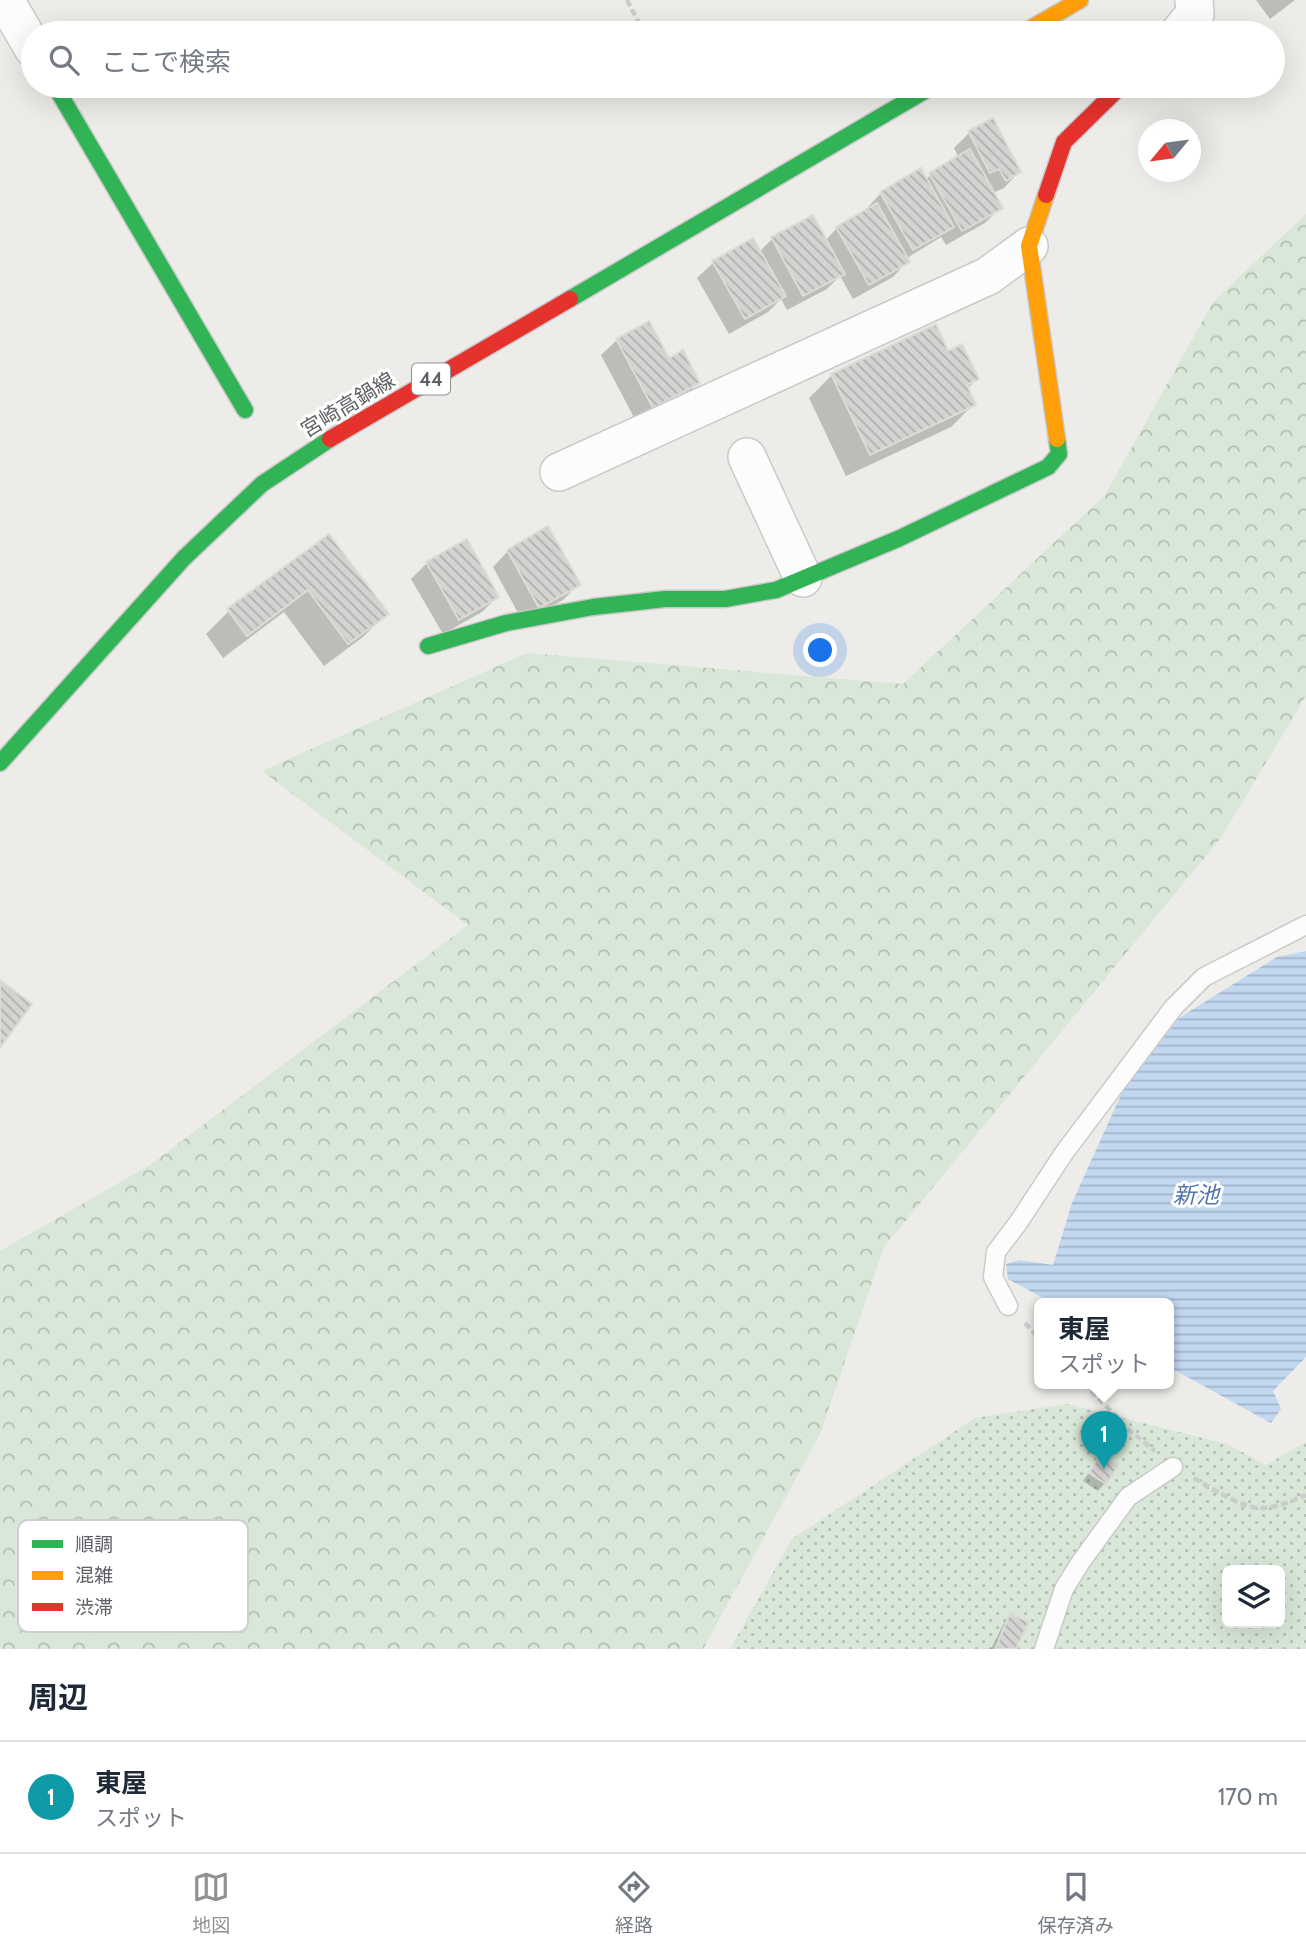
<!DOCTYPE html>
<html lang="ja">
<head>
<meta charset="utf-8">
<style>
  body { margin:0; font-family:Cabin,"Noto Sans JP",sans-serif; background:#f2f2f3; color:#1f2937 }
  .controls { position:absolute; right:21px; bottom:21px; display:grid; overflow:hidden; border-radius:10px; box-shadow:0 7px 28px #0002 }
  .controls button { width:63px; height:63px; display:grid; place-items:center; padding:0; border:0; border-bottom:2px solid #e0e1e3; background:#fff; color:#1f2937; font:35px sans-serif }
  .compass { position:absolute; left:1138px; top:119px; width:63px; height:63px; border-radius:50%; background:#fff; box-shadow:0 7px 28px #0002; rotate:241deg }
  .you { position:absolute; left:821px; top:651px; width:24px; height:24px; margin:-18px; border:5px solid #fff; border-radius:50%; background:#1a73e8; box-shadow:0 0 0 10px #1a73e833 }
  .badge { display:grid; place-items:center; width:46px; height:46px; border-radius:50%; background:#909193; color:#fff; font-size:23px; font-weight:700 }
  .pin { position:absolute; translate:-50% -58px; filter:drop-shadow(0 2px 4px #0008) }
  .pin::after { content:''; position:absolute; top:37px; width:24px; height:21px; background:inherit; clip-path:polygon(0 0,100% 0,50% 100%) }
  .popup { position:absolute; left:1034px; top:1298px; width:140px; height:91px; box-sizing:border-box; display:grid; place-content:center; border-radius:10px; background:#fff; filter:drop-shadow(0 2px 5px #0005); font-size:23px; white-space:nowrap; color:#747a83 }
  .popup b { font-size:26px; color:#1f2937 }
  .popup::after { content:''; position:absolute; left:50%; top:100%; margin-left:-14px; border:14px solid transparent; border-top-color:#fff }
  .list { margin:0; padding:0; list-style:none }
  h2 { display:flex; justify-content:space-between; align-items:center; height:91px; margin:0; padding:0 28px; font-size:30px }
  h2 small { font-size:23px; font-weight:400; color:#747a83 }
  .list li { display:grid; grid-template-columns:46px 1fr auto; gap:21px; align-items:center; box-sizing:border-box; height:112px; padding:0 28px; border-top:2px solid #e0e1e3 }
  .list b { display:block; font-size:26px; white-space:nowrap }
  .list p { margin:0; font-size:23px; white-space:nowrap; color:#747a83 }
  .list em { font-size:23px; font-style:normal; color:#747a83 }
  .icon { flex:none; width:38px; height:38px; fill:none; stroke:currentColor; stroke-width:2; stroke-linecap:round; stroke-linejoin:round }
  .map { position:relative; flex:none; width:1306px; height:1649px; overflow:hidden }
  .search { position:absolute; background:#fff; box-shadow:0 7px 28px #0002; left:21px; right:21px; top:21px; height:77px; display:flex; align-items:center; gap:18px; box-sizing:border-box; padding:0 24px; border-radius:38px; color:#747a83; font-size:26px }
  .sheet { height:203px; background:#fff }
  nav { display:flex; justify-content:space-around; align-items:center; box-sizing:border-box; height:98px; border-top:2px solid #e0e1e3; background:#fff; font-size:19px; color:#747a83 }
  nav a { display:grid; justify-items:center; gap:4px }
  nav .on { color:#909193 }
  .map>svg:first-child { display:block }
  .forest { fill:url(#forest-crowns) }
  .park { fill:url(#park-dots); fill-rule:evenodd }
  .water { fill:url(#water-rules) }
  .shadow { fill:#0003 }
  .building { fill:url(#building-back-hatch); stroke:#dcdbd8; stroke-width:2 }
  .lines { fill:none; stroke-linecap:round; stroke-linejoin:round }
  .lane-casing { stroke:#cacac9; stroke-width:21 }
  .street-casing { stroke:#cacac9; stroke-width:40 }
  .fast-casing { stroke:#c8c8c9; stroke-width:19 }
  .slow-casing { stroke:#c8c8c9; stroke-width:19 }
  .jam-casing { stroke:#c8c8c9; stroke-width:19 }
  .path { stroke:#cacdcc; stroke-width:4.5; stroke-dasharray:7 3.5; stroke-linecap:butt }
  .lane { stroke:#fcfcfc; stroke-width:18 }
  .street { stroke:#fcfcfc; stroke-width:37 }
  .fast { stroke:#30b455; stroke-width:16 }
  .slow { stroke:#ff9f0a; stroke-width:16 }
  .jam { stroke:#e5322d; stroke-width:16 }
  .labels { text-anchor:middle; stroke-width:6; stroke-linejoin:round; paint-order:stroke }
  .shield { fill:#fff; stroke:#8e9093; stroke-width:2 }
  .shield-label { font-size:19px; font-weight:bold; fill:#5e6065 }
  .street-label { font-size:21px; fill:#5e6065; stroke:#fff }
  .water-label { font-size:23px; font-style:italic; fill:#5275ae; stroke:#fff }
  .key { fill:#fff; stroke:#cfcfd1; stroke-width:2 }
  .key-label { font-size:19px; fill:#5e6065 }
</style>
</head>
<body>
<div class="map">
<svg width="1306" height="1649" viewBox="0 0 1306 1649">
  <defs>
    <pattern id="forest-crowns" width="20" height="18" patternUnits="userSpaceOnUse" patternTransform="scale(1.75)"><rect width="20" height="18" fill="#d8e7d7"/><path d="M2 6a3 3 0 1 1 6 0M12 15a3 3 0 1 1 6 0" fill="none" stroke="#b2bfb2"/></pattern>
    <pattern id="park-dots" width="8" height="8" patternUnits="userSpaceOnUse" patternTransform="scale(1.75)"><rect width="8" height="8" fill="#d8e7d7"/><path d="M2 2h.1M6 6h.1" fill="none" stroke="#b2bfb2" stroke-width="1.8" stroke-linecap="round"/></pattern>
    <pattern id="water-rules" width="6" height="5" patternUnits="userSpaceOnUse" patternTransform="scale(1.75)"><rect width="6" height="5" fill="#c2d8f1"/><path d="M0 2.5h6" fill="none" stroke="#a1b3c7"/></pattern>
    <pattern id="building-back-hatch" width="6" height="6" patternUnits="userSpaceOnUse" patternTransform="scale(1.75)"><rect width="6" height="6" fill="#d4d3d1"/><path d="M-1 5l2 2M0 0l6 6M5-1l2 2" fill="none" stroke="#afafad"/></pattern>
  </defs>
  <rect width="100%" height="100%" fill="#edece8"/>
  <!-- forest -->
  <path class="forest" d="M1306,214v482l-86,143 -336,408 -64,187 -117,215h-703v-398l150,-86 318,-240 -206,-154 265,-118 376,31 202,-189 108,-193z"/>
  <!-- park -->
  <path class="park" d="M1067,1404l160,40 39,21 40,-23v207h-576l62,-110 183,-121zM1227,1570h53v53h-53z"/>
  <!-- water -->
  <path class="water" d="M1306,951v406l-33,34 8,18 -10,14 -102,-56v-64h-117l-44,-24 -2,-15 14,-4 33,5 19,-62 52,-115 55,-70 98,-61z"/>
  <!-- shadow -->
  <path class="shadow" d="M1256,0h39l-25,19z
    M969,133l50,39 -15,16 -11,5 8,14 -16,16 -39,22 -5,-8 -34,21 1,3 -15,16 -40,22 -13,-23 -13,13 -40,21 -6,-11 -13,13 -39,22 -32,-56 16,-15 39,-22 7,11 13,-13 53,2 12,-13 30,-17 -1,-2 15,-16 44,-14 34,-21 -5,-10z
    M617,340l51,21 30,22 -15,16 -46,24 -36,-68z
    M947,353l30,26 -10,10 7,15 -23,23 -105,49 -37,-78 23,-23z
    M328,536l58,78 -23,23 -39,29 -40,-54 -61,46 -17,-24 23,-23z
    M508,551l70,34 -15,15 -40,22 -30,-55z
    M427,563l70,34 -15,15 -39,22 -32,-55z
    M1101,1456l4,27 -7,8 -15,-10z
    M1011,1615l3,34h-23l13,-26z"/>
  <!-- building -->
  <path class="building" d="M993,118l28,54 -15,9 -7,-12 -9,4 -22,-42z
    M970,149l33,59 -41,23 -33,-58z
    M921,168l33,59 -41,23 -33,-58z
    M877,203l33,59 -41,23 -33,-58z
    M813,215l32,59 -42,22 -32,-59z
    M753,238l33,58 -41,23 -33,-58z
    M649,321l20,37 14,-8 17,33 -47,25 -37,-69z
    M936,324l12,27 14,-7 17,35 -12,6 9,20 -106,50 -39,-81z
    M548,526l33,59 -42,23 -32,-58z
    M329,534l60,80 -41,30 -40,-54 -61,46 -20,-27z
    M467,539l32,58 -40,23 -33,-58z
    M0,980l32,24 -32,44z
    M1100,1454l19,11 -13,19 -17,-11z
    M1010,1613l19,9 -13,27h-21z"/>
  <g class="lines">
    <defs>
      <path id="lane" d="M1008,1306l-15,-29 3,-25 22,-29 46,-70 109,-145 31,-31 102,-52
        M1044,1649l20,-60 16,-26 48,-66 45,-30"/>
      <path id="street" d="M5,0l28,48
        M1179,33l16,-19 -1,-14
        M747,457l56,121
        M559,472l429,-196 41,-30"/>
      <path id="fast" d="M55,86l190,324
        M570,299l363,-213
        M428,646l78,-23 87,-16 72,-8h60l51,-9 124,-52 148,-71 11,-13 -2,-15
        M0,763l184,-205 78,-74 68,-45"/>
      <path id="slow" d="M1023,33l57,-33
        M1046,195l-17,51 28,193"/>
      <path id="jam" d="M1046,195l18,-53 57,-56
        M330,439l240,-140"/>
    </defs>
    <!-- lane casing -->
    <use href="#lane" class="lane-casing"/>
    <!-- street casing -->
    <use href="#street" class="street-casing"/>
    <!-- fast casing -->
    <use href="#fast" class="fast-casing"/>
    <!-- slow casing -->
    <use href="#slow" class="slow-casing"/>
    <!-- jam casing -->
    <use href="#jam" class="jam-casing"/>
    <!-- path -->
    <path class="path" d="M627,0l17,33
      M1025,1323l14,15
      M1084,1383l44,46 27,22
      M1194,1478c13,8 49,30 64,30 17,1 33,-7 48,-13"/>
    <!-- lane -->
    <use href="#lane" class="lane"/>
    <!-- street -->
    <use href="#street" class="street"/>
    <!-- fast -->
    <use href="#fast" class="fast"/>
    <!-- slow -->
    <use href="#slow" class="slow"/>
    <!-- jam -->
    <use href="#jam" class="jam"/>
  </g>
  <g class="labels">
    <!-- shield labels -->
    <rect class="shield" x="412" y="363.5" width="38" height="31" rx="5"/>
    <g class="shield-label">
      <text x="431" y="386">44</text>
    </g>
    <!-- street labels -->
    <g class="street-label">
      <text transform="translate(348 405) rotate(-31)" y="7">宮崎高鍋線</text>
    </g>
    <!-- water labels -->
    <g class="water-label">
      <text x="1196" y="1203">新池</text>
    </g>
  </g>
  <!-- legend -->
  <rect x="18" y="1520" width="230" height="112" rx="10" class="key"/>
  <rect x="32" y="1540" width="31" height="8" fill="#30b455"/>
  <rect x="32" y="1571" width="31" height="9" fill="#ff9f0a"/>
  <rect x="32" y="1603" width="31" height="8" fill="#e5322d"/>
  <g class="key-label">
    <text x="75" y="1551">順調</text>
    <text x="75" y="1582">混雑</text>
    <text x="75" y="1614">渋滞</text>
  </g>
</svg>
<div class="controls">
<button><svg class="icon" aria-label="layers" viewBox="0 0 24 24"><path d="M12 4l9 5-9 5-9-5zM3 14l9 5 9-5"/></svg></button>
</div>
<svg class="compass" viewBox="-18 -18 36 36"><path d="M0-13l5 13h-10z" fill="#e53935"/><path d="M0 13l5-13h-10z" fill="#747a83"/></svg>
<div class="you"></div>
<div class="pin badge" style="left:1104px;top:1469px;background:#0f9aa8">1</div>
<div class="popup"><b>東屋</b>スポット</div>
<div class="search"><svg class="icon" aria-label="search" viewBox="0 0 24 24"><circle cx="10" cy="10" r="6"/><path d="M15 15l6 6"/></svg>ここで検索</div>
</div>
<section class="sheet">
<h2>周辺<small></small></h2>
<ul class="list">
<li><span class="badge" style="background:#0f9aa8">1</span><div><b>東屋</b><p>スポット</p></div><em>170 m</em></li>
</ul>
</section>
<nav>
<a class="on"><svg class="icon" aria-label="map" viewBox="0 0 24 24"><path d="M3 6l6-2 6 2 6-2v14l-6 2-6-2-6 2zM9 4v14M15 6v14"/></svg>地図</a>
<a><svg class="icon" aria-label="directions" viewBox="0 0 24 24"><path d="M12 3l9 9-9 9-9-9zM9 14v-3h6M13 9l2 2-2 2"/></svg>経路</a>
<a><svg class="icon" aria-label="saved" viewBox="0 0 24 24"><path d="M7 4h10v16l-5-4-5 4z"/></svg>保存済み</a>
</nav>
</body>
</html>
